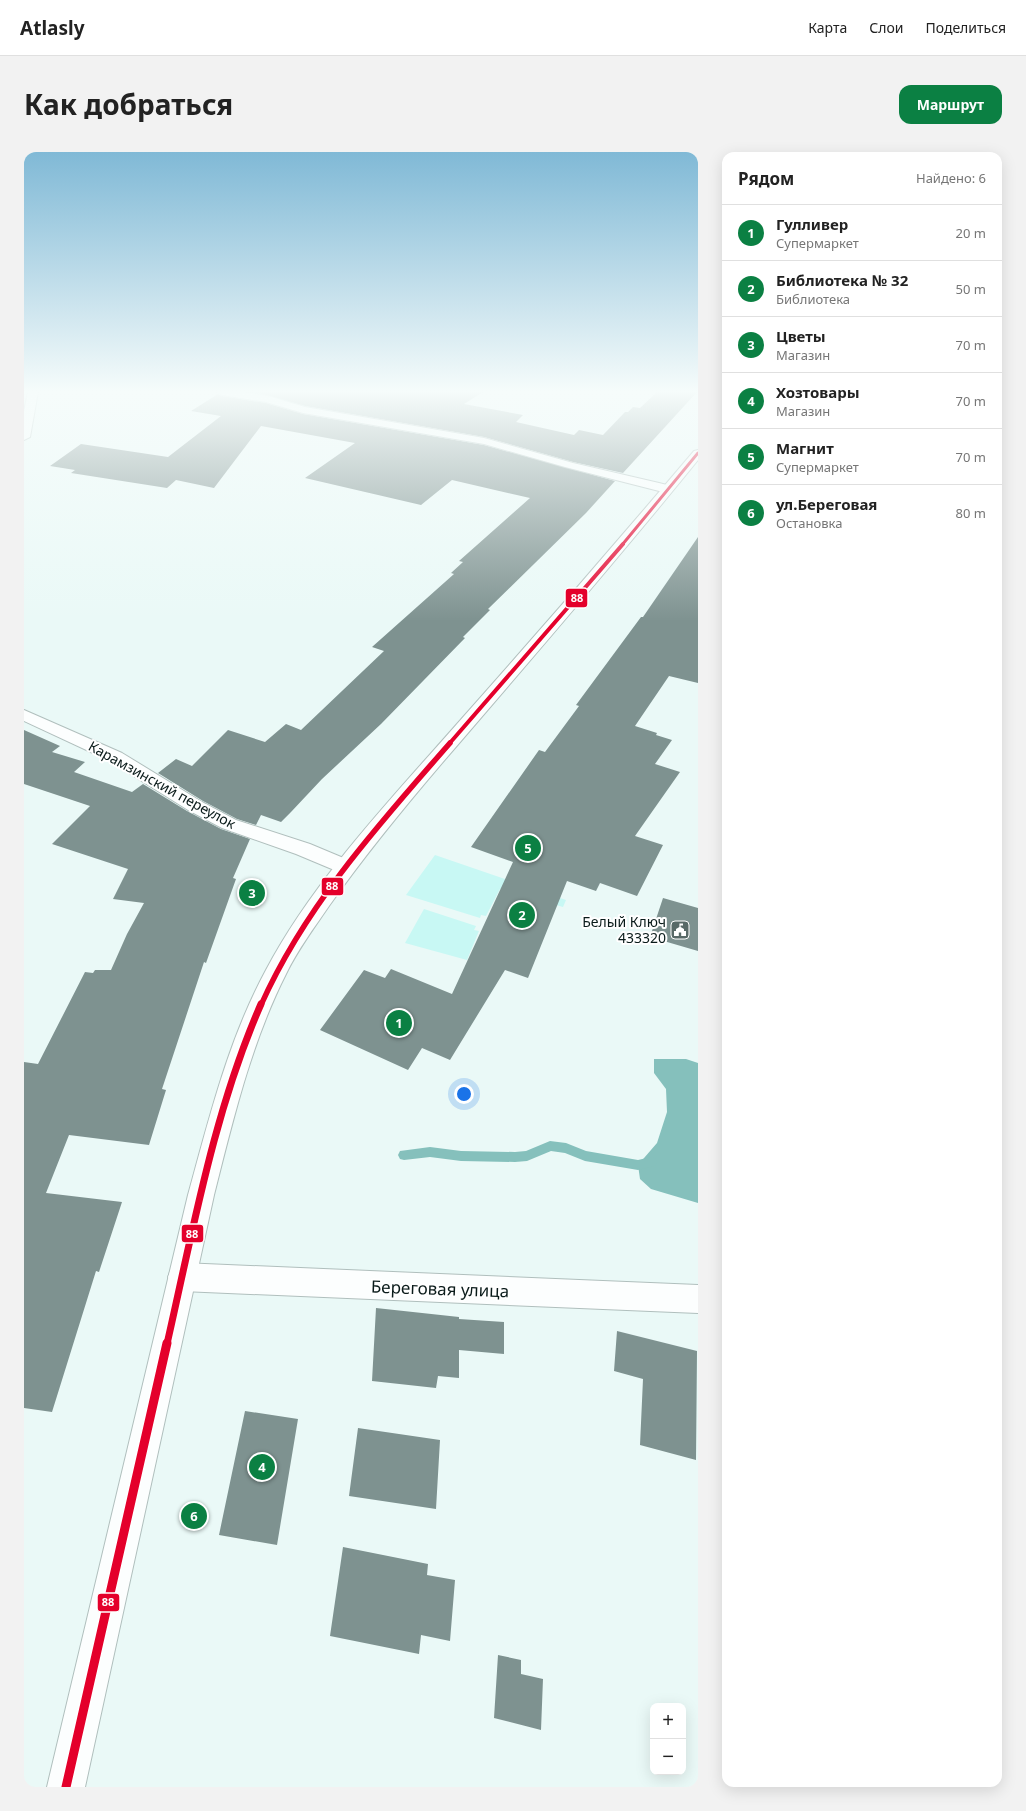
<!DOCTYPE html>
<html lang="ru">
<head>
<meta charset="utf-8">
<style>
  body { margin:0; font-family:"Noto Sans",sans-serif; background:#f2f2f2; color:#222 }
  .controls { position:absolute; right:12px; bottom:12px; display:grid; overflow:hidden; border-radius:8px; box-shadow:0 4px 16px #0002 }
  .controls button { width:36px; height:36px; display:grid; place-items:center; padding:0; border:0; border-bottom:1px solid #e0e0e0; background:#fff; color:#222; font:20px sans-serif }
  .you { position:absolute; left:440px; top:942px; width:14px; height:14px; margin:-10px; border:3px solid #fff; border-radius:50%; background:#1a73e8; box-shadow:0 0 0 6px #1a73e833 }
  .badge { display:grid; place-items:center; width:26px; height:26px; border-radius:50%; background:#0b8043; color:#fff; font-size:13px; font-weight:700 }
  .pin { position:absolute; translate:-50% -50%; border:2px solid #fff; box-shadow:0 1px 4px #0006 }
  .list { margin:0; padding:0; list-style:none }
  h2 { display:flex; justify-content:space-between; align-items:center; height:52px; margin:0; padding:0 16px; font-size:17px }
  h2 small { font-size:13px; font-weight:400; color:#767676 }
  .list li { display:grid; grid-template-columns:26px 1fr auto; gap:12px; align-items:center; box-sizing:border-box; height:56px; padding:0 16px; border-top:1px solid #e0e0e0 }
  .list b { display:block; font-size:15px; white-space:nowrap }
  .list p { margin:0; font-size:13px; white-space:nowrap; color:#767676 }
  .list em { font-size:13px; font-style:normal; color:#767676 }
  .map { position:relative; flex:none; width:674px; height:1635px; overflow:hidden; border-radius:12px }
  header { display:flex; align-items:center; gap:24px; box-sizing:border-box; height:56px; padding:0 20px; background:#fff; border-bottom:1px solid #e0e0e0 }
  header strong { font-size:19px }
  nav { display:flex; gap:22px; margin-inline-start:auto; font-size:14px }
  .intro { display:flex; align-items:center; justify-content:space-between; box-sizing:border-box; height:96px; padding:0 24px }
  h1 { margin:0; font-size:28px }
  .button { padding:10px 18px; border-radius:12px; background:#0b8043; color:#fff; font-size:14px; font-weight:700 }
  main { display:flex; gap:24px; padding:0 24px }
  aside { flex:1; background:#fff; border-radius:12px; box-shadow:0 4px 16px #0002 }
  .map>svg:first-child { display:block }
  .green { fill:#c8f8f4 }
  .water { fill:#85c0bc }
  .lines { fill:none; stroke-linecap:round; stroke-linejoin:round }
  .stream { fill:#85c0bc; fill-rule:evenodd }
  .building { fill:#7e9290 }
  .minor-casing { stroke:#b0bfbd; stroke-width:2 }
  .major-casing { stroke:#b0bfbd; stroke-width:2 }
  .minor { fill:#fcfefe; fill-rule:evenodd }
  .major { fill:#fcfefe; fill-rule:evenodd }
  .bus-1-far4-casing { stroke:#fff; stroke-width:4.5 }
  .bus-1-far3-casing { stroke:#fff; stroke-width:6 }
  .bus-1-far2-casing { stroke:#fff; stroke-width:8 }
  .bus-1-far1-casing { stroke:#fff; stroke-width:10 }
  .bus-1-casing { stroke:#fff; stroke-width:12 }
  .bus-1-far4 { stroke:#e4002b; stroke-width:3 }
  .bus-1-far3 { stroke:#e4002b; stroke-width:4 }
  .bus-1-far2 { stroke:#e4002b; stroke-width:5.5 }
  .bus-1-far1 { stroke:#e4002b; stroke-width:7 }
  .bus-1 { stroke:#e4002b; stroke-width:9 }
  .labels { text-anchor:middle; stroke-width:4; stroke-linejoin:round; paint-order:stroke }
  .street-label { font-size:14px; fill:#0a1b1a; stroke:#fff }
  .poi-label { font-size:14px; fill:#0a1b1a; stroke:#fff; text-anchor:end }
  .near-street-label { font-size:17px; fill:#0a1b1a; stroke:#fff }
  .line-badge { stroke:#fff; stroke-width:1.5 }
  .badge-label { font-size:11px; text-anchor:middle; font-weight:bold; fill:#fff }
</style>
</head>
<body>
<header>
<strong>Atlasly</strong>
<nav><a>Карта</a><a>Слои</a><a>Поделиться</a></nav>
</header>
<div class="intro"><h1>Как добраться</h1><a class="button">Маршрут</a></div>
<main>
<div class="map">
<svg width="674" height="1635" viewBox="0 0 674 1635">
  <rect width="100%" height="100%" fill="#eaf9f7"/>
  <!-- green -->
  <path class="green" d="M411,703l131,45 -3,7 -63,-18 -14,27 -5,-1 -1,3 -74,-23z
    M400,757l52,17 -2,4 5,1 -12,29 -62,-17z"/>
  <!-- water -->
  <path class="water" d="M630,907h32l12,4v140l-47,-14 -11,-10 -2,-14 19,-22 10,-31 -1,-23 -12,-16z"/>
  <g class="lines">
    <!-- stream -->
    <path class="stream" d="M526,989l16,2 20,8 52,9 13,-3 4,1 2,4 -2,4 -17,4 -53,-9 -20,-8 -14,-2 -24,10 -12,1 -54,-1 -31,-4 -26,3 -4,-1 -2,-4 2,-4 30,-4 31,4 54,1 11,-1z"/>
  </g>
  <!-- building -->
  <path class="building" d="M231,240h228l-19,12 59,11 -7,7 58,13 5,-5 24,5 22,-23h3l5,-5 7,1 17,-16h40l-74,81 -50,-11 -89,-25 -179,-31z
    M194,242l4,2 44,7 37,11 181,31 131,36 -29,32 -98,96 2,1 -27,27 2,1 -84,86 -59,55 -31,33 -10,10 -20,-7 -5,10 -19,-6 -34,-18 -45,-28 18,-14 16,7 36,-36 37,12 21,-18 15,6 83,-79 -12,-4 82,-73 -3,-1 12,-11 -4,-1 71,-63 -78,-18 -31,25 -116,-27 50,-35 -94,-17 -47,62 -38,-8 -9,8 -96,-15 4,-3 -25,-4 31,-22 87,13 53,-41 -30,-5z
    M674,385v146l-29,-7 -34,50 22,7 -1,2 16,5 -17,24 25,8 -45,64 28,9 -26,51 -37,-13 -4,8 -29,-10 -39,97 -23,-8 -55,90 -28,-12 -14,22 -88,-40 44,-60 21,8 6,-9 61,25 61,-132 -42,-15 68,-97 6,2 34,-46 -3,-1 65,-88h2z
    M0,578l36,16 -8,6 33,10 -11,10 58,20 11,-8 44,27 34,18 29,10 -17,39 3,1 -30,84 -2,-1 -42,127 4,1 -17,55 -80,-10 -23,58 76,9 -23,70 -3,-1 -44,141 -28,-4v-346l14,2 47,-92 8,1 2,-3h16l16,-36 17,-31 -31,-4 15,-30 -76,-25 38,-38 -66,-22z
    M639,746l35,10v43l-48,-14z
    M352,1156l83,9v2l45,3v32l-45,-4v28l-21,-2 -2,12 -64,-7z
    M593,1179l80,20 -1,109 -56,-15 3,-66 -29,-8z
    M221,1259l53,8 -21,126 -58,-10z
    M334,1276l82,12 -4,69 -87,-13z
    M319,1395l85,17 -1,11 28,5 -5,61 -29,-6 -2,19 -89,-18z
    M474,1503l23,5v14l22,5 -2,51 -47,-12z"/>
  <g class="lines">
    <defs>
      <path id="minor" d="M4,240h10l-8,45 -6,3v-29z
        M193,240h27l24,4 37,11 179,31 89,25 86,20 12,3 2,3 -6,4 -102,-26 -81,-23 -181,-31 -37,-11 -44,-7z
        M0,558l98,43 80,49 34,18 74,24 43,18 3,5 -3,5 -7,2 -7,-2 -43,-18 -74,-26 -34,-18 -78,-49 -86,-40z
        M158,1111l516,22v28l-516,-22 -10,-4 -4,-10 4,-10z"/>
      <path id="major" d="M674,298v10c-77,95 -157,188 -237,281 -46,53 -91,107 -132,165 -15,22 -31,43 -43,68 -35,69 -53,146 -72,221l-129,592h-38l141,-592c21,-76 40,-155 78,-225 47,-89 124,-170 191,-246 80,-90 159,-181 237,-273z"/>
    </defs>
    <!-- minor casing -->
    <use href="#minor" class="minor-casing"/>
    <!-- major casing -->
    <use href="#major" class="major-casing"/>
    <!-- minor -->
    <use href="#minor" class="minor"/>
    <!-- major -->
    <use href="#major" class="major"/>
    <defs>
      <path id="bus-1-far4" d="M598,393l76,-92"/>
      <path id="bus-1-far3" d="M425,592l174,-200"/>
      <path id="bus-1-far2" d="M237,853c44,-99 118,-181 189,-262"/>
      <path id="bus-1-far1" d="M143,1192c26,-114 47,-233 94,-340"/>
      <path id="bus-1" d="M42,1635l101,-444"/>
    </defs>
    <!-- bus-1-far4 casing -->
    <use href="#bus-1-far4" class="bus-1-far4-casing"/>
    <!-- bus-1-far3 casing -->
    <use href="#bus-1-far3" class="bus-1-far3-casing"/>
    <!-- bus-1-far2 casing -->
    <use href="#bus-1-far2" class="bus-1-far2-casing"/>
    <!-- bus-1-far1 casing -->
    <use href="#bus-1-far1" class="bus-1-far1-casing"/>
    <!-- bus-1 casing -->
    <use href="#bus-1" class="bus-1-casing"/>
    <!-- bus-1-far4 -->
    <use href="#bus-1-far4" class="bus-1-far4"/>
    <!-- bus-1-far3 -->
    <use href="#bus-1-far3" class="bus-1-far3"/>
    <!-- bus-1-far2 -->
    <use href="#bus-1-far2" class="bus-1-far2"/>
    <!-- bus-1-far1 -->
    <use href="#bus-1-far1" class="bus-1-far1"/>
    <!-- bus-1 -->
    <use href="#bus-1" class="bus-1"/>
  </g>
  <!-- sky -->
  <linearGradient id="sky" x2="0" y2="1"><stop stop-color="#80b9d6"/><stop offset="0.51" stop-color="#f6fcfb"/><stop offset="1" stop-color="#f6fcfb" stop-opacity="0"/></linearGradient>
  <rect width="674" height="469" fill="url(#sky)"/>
  <!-- icons -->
  <defs>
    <symbol id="civic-square" viewBox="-11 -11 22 22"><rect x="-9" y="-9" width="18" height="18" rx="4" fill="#586967" stroke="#fff"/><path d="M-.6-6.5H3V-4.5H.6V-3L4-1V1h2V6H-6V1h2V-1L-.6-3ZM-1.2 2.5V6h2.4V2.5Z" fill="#fff"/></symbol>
  </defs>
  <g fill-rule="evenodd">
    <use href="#civic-square" x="645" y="767" width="22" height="22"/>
  </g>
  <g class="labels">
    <!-- street labels -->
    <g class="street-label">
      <text transform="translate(138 633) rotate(29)" y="5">Карамзинский переулок</text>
    </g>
    <!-- poi labels -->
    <g class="poi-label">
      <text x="642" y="775">Белый Ключ<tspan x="642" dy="16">433320</tspan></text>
    </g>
    <!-- near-street labels -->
    <g class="near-street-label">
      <text transform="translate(416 1137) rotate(2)" y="6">Береговая улица</text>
    </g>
  </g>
  <g class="line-badge">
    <rect x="541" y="436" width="23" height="20" rx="4" fill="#e4002b"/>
    <rect x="297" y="725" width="23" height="19" rx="4" fill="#e4002b"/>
    <rect x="157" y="1072" width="23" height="19" rx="4" fill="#e4002b"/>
    <rect x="73" y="1441" width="23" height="19" rx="4" fill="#e4002b"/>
  </g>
  <g class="badge-label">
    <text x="553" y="450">88</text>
    <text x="308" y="738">88</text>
    <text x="168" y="1086">88</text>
    <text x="84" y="1454">88</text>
  </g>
</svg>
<div class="controls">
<button>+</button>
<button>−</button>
</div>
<div class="you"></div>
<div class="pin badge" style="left:375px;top:871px">1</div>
<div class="pin badge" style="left:498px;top:763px">2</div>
<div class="pin badge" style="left:228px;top:741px">3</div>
<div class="pin badge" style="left:238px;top:1315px">4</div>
<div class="pin badge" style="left:504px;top:696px">5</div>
<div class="pin badge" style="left:170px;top:1364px">6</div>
</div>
<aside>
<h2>Рядом<small>Найдено: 6</small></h2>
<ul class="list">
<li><span class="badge">1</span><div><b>Гулливер</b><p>Супермаркет</p></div><em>20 m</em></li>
<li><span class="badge">2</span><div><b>Библиотека № 32</b><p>Библиотека</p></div><em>50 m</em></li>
<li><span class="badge">3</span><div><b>Цветы</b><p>Магазин</p></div><em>70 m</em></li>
<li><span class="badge">4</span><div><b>Хозтовары</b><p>Магазин</p></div><em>70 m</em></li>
<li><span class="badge">5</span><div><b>Магнит</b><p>Супермаркет</p></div><em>70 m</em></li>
<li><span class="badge">6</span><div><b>ул.Береговая</b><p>Остановка</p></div><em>80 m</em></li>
</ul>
</aside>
</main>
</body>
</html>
